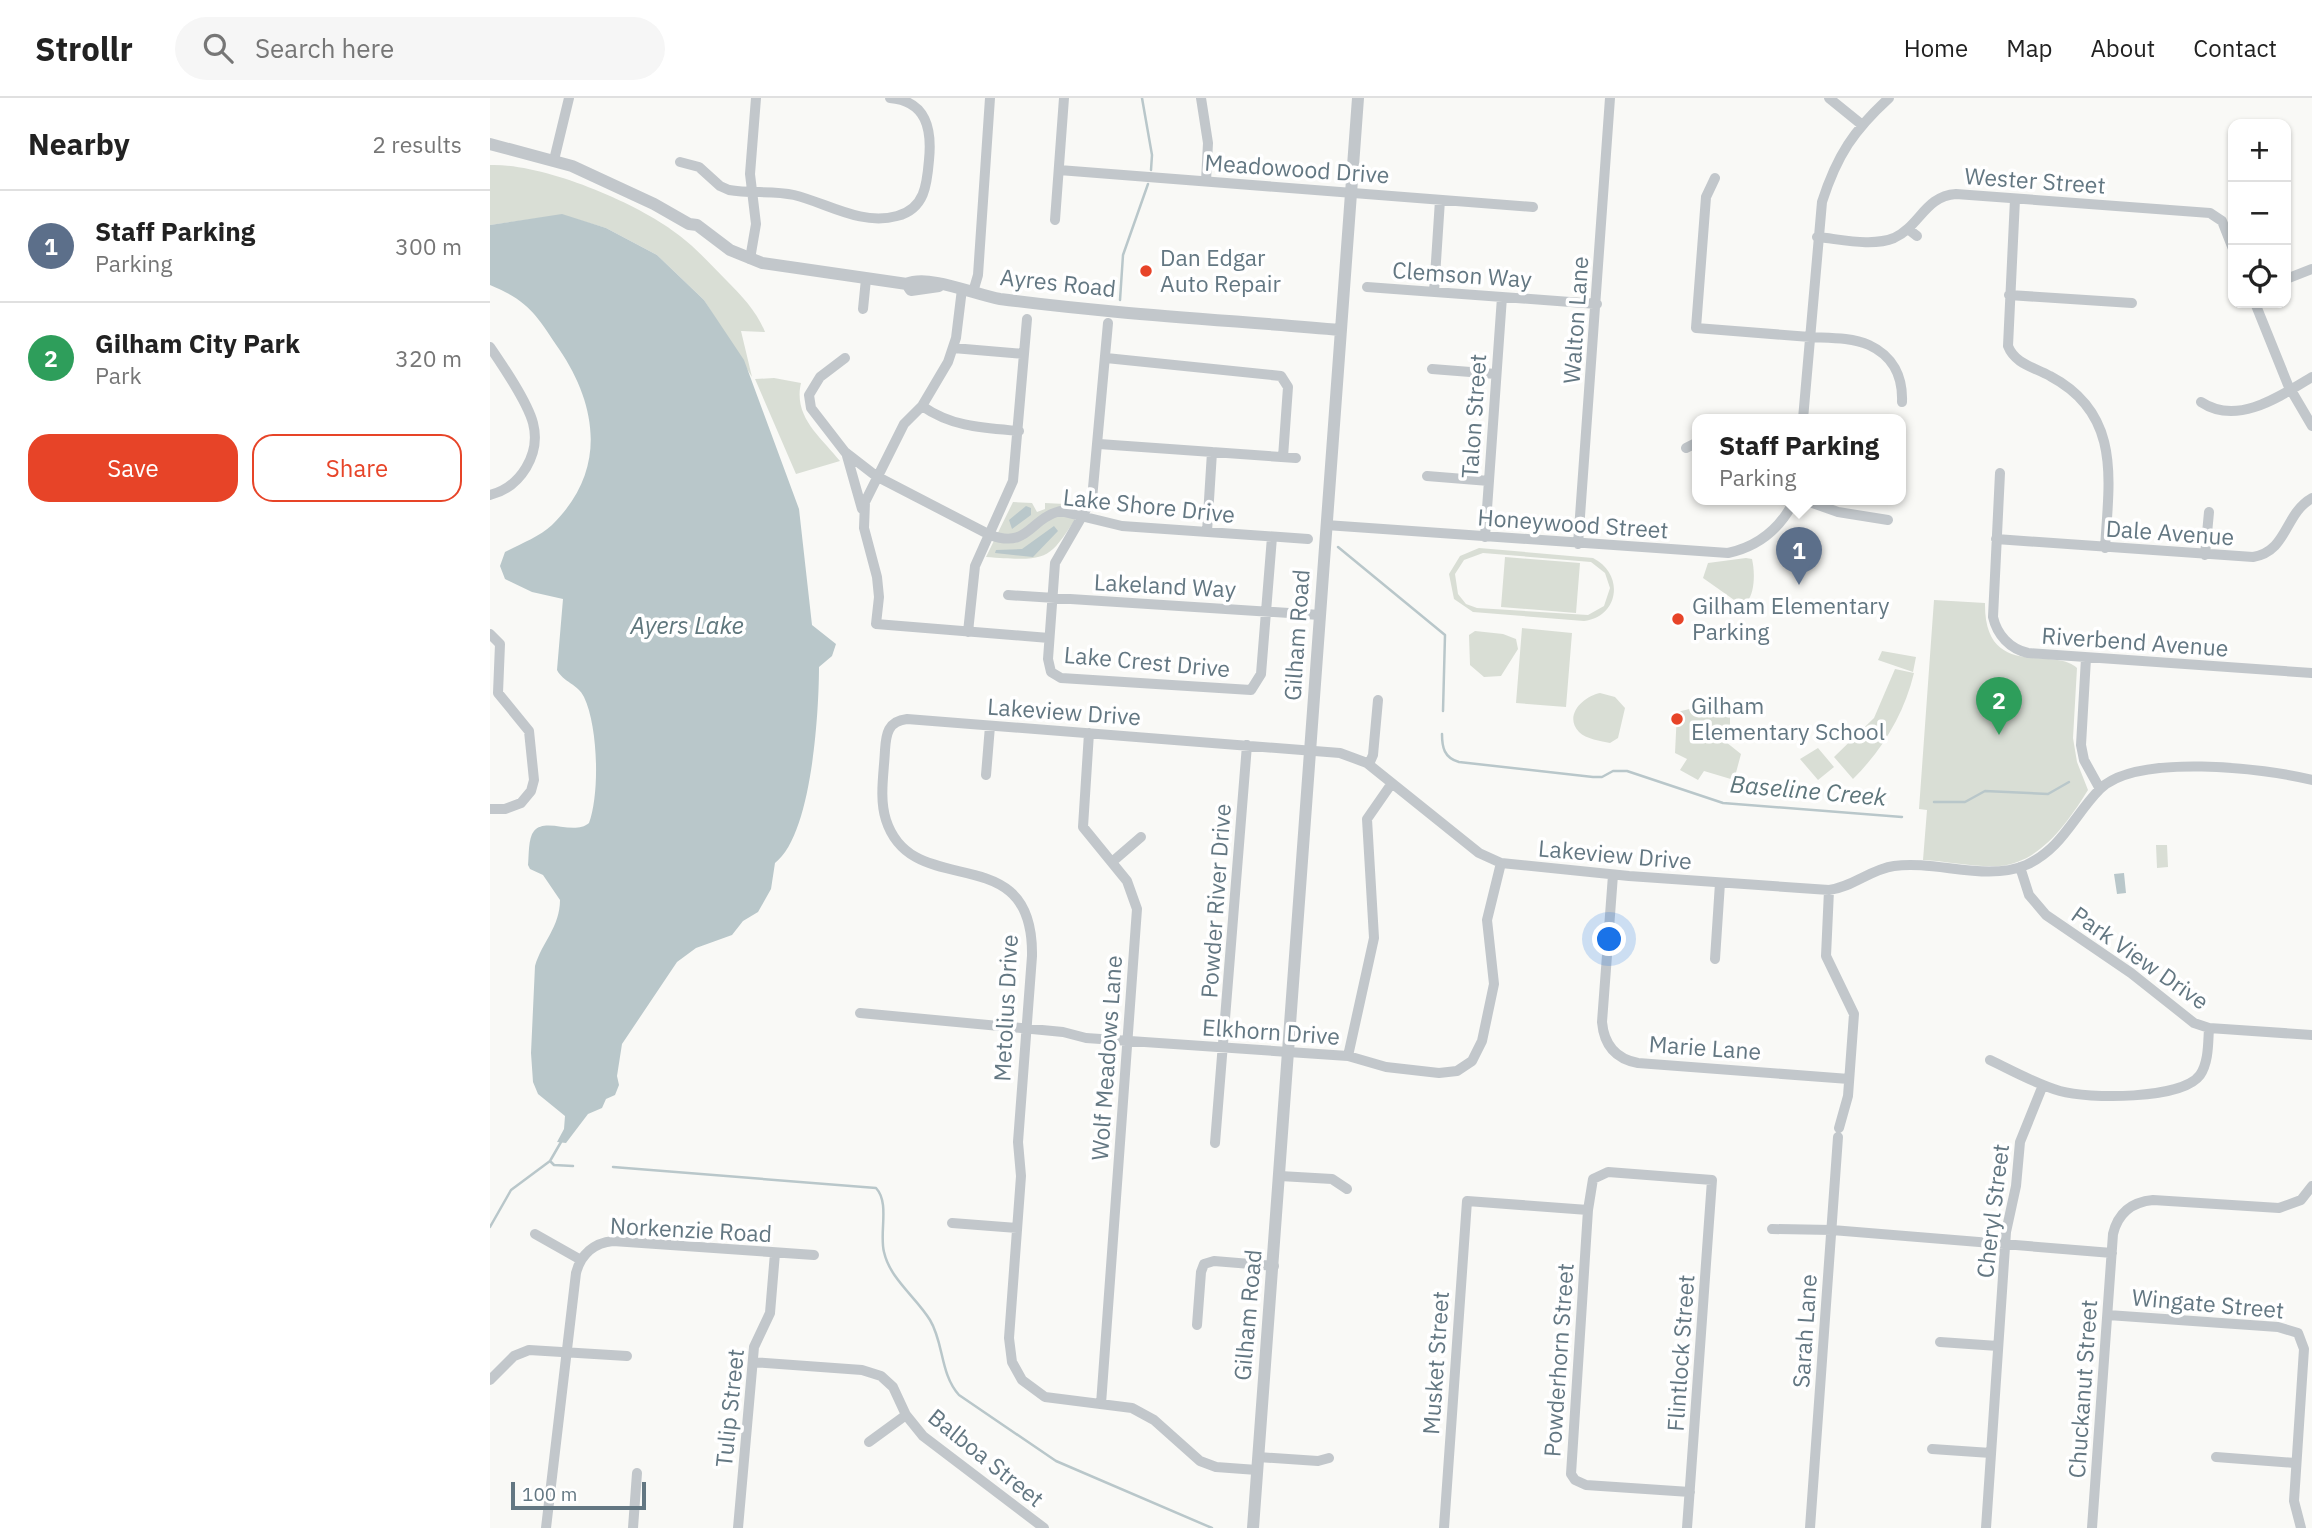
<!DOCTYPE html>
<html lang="en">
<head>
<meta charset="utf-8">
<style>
  body { margin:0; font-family:"IBM Plex Sans",sans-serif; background:#f6f6f6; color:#222 }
  .controls { position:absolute; right:21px; top:21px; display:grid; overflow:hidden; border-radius:14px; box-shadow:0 2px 5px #0004 }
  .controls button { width:63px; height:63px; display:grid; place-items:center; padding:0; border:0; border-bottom:2px solid #e0e0e0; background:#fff; color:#222; font:35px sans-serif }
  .scale { position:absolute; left:21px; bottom:18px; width:135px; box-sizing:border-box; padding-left:7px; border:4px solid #637782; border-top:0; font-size:19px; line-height:24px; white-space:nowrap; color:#637782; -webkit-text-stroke:5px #fff; paint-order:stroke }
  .you { position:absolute; left:1120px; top:842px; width:24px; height:24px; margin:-18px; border:5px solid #fff; border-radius:50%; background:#1a73e8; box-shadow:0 0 0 10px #1a73e833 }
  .badge { display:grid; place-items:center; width:46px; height:46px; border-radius:50%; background:#e74428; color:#fff; font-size:23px; font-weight:700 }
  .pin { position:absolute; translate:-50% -58px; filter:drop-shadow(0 2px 4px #0008) }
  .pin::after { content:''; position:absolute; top:37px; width:24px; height:21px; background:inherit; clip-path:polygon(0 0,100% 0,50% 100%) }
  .popup { position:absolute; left:1202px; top:316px; width:214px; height:91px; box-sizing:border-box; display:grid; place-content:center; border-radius:14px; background:#fff; filter:drop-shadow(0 2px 5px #0005); font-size:23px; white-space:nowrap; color:#767676 }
  .popup b { font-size:26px; color:#222 }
  .popup::after { content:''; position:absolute; left:50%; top:100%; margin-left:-14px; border:14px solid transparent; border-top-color:#fff }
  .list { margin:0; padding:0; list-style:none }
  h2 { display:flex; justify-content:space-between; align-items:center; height:91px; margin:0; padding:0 28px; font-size:30px }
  h2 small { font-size:23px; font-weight:400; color:#767676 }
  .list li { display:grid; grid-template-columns:46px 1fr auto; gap:21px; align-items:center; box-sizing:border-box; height:112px; padding:0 28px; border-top:2px solid #e0e0e0 }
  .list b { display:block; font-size:26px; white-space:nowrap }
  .list p { margin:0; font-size:23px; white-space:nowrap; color:#767676 }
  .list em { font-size:23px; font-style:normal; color:#767676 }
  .actions { display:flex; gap:14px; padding:21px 28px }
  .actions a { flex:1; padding:16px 0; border:2px solid #e74428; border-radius:21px; text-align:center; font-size:24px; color:#e74428 }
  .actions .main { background:#e74428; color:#fff }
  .icon { flex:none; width:38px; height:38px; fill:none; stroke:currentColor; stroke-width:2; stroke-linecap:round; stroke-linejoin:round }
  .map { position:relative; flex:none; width:1822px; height:1430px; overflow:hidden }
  header { display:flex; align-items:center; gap:42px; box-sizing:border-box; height:98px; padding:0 35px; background:#fff; border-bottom:2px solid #e0e0e0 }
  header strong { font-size:33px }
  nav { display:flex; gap:38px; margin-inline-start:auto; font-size:24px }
  .search { width:490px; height:63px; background:#f6f6f6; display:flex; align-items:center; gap:18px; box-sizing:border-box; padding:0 24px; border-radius:38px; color:#767676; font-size:26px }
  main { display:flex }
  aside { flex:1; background:#fff }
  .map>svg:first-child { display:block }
  .green { fill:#d9ded5; fill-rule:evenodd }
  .water { fill:#b9c7ca }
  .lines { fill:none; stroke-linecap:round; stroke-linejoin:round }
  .stream { stroke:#b9c7ca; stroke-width:2.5 }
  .minor { stroke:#c2c7cb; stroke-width:10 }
  .tertiary { stroke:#c2c7cb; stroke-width:12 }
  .poi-dot { fill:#e74428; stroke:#fff; stroke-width:2.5 }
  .labels { text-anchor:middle; stroke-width:7; stroke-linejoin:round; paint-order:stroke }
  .street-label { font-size:23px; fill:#637782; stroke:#fff }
  .poi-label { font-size:23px; fill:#637782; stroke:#fff; text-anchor:start }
  .water-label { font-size:24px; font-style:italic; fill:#5e767c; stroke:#fff }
</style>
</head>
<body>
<header>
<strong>Strollr</strong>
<div class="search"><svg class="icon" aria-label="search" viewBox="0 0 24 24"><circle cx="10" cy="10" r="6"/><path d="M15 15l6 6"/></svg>Search here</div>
<nav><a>Home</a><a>Map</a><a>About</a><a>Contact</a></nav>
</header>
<main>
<aside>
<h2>Nearby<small>2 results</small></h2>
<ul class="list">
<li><span class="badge" style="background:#5c6f8a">1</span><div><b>Staff Parking</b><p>Parking</p></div><em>300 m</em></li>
<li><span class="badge" style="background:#2e9e5b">2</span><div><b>Gilham City Park</b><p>Park</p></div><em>320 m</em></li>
</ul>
<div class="actions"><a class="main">Save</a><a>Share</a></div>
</aside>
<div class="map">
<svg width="1822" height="1430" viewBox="0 0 1822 1430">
  <rect width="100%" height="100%" fill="#f9f9f6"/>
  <!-- green -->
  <path class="green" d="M0,67c53,-2 149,38 190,71 17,13 32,30 47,45 15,15 30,31 38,51l-24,-1 11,46 -48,-77 -47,-45 -51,-27 -44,-13 -72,10z
    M284,280l27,5c-8,34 20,54 39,78l-44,13 -41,-95z
    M523,404l19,1 5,9 8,-3v-6l40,2c-38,55 -30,57 -99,52z
    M989,450l114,10c32,16 26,59 -9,63l-111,-9 -19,-13 -5,-25 11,-18zM993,455l108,9 14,11 5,15 -6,18 -16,9 -111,-7 -11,-4 -8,-10 -3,-20 9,-14z
    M1015,459l75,6 -4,50 -75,-6z
    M1256,460l6,1c3,13 3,33 -5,43h-10l-34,-24 5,-15z
    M1444,502l51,3c-1,78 69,43 92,65l-4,70 4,24 11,28c-20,32 -47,72 -88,76 -22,2 -54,-5 -77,-6l4,-50 -8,-1z
    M1032,530l50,5 -6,74 -50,-4z
    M985,533l28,3 13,5 2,10 -17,27 -17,1 -14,-12 -1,-30z
    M1392,553l34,6 -3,15 -35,-12z
    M1405,571l19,4c-10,41 -31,76 -61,106l-19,-22 40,-39z
    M1110,595l15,4 10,11 -7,30 -8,5c-9,-2 -24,-4 -31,-11 -16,-17 5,-36 21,-39z
    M1216,607l4,5h10l10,7v10l-6,8 2,7 15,12 -7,26 -30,-9 -6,9 -18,-10 7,-11 -12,-6 2,-41z
    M1328,650l16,19 -16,13 -18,-21z
    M1666,747h11l1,22 -11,1z"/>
  <!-- water -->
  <path class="water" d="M72,116l44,14 51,27 47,45 40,60 55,149 13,116 24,19 -4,12 -13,11c0,45 -7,168 -44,196l-4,26 -13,23 -15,9 -11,14 -36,13 -19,14 -55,82 -5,32 2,9 -4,10 -9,4 -4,9 -14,6 -22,29 -9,-1 7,-13 1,-13 -27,-22 -5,-12 -2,-29 4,-87c7,-24 25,-39 25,-66l-17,-25 -13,-6 -2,-4c1,-9 0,-27 6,-34 12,-14 40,5 55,-8 11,-30 9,-97 -5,-126 -6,-13 -21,-15 -27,-27l6,-71 -31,-7 -27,-13 -5,-13 5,-14c15,-8 34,-15 47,-27 54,-53 47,-117 7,-176 -22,-33 -30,-48 -69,-64v-60z
    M536,408l5,2v7l-19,14 -3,-9z
    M564,428l4,5 -25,26 -38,-4 1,-3 26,-1z
    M1634,775l2,20 -9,1 -3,-20z"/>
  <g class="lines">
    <!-- stream -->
    <path class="stream" d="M652,0l10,57 -1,15
      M630,202l3,-45 25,-71
      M848,449l107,88 -2,76
      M952,636c0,13 2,24 17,28l134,15h9l11,-6h14l96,32 179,14
      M1444,704h31l20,-11 63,3 21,-12
      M71,1044l-11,19 4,4 19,1
      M123,1069l263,21c14,15 3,45 8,64 6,27 32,45 46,68 14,23 10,54 29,75l97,66 156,67
      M0,1129l21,-37 39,-29"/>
    <!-- minor -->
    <path class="minor" d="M711,0l7,45 -2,38
      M1339,0l32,26
      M64,62l15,-62
      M190,64l19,5 21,19 9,4c21,4 44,0 65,5 33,8 67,31 103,21 28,-7 30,-32 32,-56 3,-30 -2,-59 -39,-62
      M569,72l474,37
      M1225,80l-9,19 -10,131c38,3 76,6 114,9 19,1 41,0 59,8 24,11 34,32 33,57
      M1525,101l-7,147c7,18 26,21 42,30 72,38 59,104 55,172
      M565,122l9,-122
      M1418,131l9,7
      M1327,139c23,2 55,10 77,1 26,-12 31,-42 62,-44l254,19 12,8 11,28
      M260,161l6,-35 -6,-50 6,-76
      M1796,181l26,-10
      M877,189l230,17
      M472,191l-6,49 -8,24 -26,44 -18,18 -39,78 -1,26 13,49 2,20 -3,27 173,14
      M483,194l5,-17 12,-177
      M944,194l6,-92
      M1519,197l123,8
      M1765,205l33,82 24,41
      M373,211l3,-30
      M618,225l-16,176 -37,64 -7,96 3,13 10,6 190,12 10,-16 11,-137
      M0,249c13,19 37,54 43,76 8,31 -12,64 -43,72
      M463,250l71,6
      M355,260l-25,19 -11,18 2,13 34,44 31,24 114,59c39,14 39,-16 70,-24l62,15 186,13
      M616,260l175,18 7,11 -5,70
      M942,271l64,5
      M1711,304c36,24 78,-5 111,-25
      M432,308c30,21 61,22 97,25
      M1313,321l19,-217c15,-47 32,-72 67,-104
      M609,346l197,14
      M1196,350l12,-6
      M357,358l15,53
      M1510,375l-7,144c4,18 17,32 35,36l284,20
      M937,378l62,5
      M1311,401l37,13 50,8
      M836,427l402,28c32,-7 53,-25 67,-54
      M717,434l5,-80
      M995,439l17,-240
      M1506,441l257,18c35,-6 31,-43 59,-59
      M1088,446l32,-446
      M1715,457l4,-43
      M518,497l312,20
      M478,534l7,-66 38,-85 14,-162
      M0,536l10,10 -2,49 31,38 5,49 -3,11 -10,12 -16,6h-15
      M1596,560l-5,87 3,15 16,29
      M599,635l-6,94 44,54 10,28 -36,495
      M879,666l4,-9 5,-55
      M496,677l4,-49
      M622,764l29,-25
      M1530,769l9,28 17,20 85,58 63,50 15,5 103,7
      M1123,777l-11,147c2,23 14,37 36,41l211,16
      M1339,792l-3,66 28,58 -6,82 -9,32
      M1225,861l5,-76
      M370,915l203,19 23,6 262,18 38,11 53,6 18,-2 15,-10 10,-20 12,-57 -7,-64 14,-57
      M858,958l26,-118 -7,-119 25,-36
      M1500,962c23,11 46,24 70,31 28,8 122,9 140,-16 9,-13 8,-33 9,-47
      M725,1045l32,-398
      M790,1078l52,3 15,10
      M1098,1112l-17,264 4,6 11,5 104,7
      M462,1125l65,5
      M1282,1131l60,1 280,23
      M45,1136l46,26
      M1618,1217l170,12 20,6 6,16 -10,152 7,27
      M707,1227l4,-53 3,-8 10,-3 60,5
      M1450,1244l58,4
      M263,1264l109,8 19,6 12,11 13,28 17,21 121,92
      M0,1282l24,-24 15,-6 98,6
      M379,1344l37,-27
      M1442,1351l59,4
      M768,1359l60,4 11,-3
      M1726,1359l79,6
      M767,1372l-41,-3 -16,-6 -46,-41 -22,-12 -87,-11 -23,-17 -10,-18 -3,-24 12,-162 -3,-34 14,-186c2,-122 -119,-52 -146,-136 -7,-22 -2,-47 -1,-70 1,-16 3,-29 22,-31l433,34 27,10 112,90 22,10 128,13 200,14c24,-3 42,-21 65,-24 42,-6 92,16 132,-1 36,-16 48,-50 74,-76 36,-36 165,-21 212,-9
      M56,1430l30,-255c5,-19 18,-30 37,-32l201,14
      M143,1430l4,-55
      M248,1430l16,-181 16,-34 5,-60
      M954,1430l23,-327 121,9 5,-31 15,-7 104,8 -25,348
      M1320,1430l28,-391
      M1496,1430l20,-296 10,-46 4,-44 23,-57
      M1602,1430l21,-294c5,-21 19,-32 40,-34l126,8 22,-8 11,-14"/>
    <!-- tertiary -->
    <path class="tertiary" d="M0,46l82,22 82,38 35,20 8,1 33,25 32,13 145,21c21,-10 69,11 93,15 113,15 227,21 341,31
      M417,186l4,6 28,-4
      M763,1430l105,-1430"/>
  </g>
  <!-- markers -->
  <g class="poi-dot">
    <circle cx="656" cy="173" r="7"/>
    <circle cx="1188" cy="521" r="7"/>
    <circle cx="1187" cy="621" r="7"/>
  </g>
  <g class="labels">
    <!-- street labels -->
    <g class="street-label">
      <text transform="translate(807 71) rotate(4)" y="8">Meadowood Drive</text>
      <text transform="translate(1545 83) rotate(4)" y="8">Wester Street</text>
      <text transform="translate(972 177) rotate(4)" y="8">Clemson Way</text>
      <text transform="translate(568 185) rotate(6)" y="8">Ayres Road</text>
      <text transform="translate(1086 222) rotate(-86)" y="8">Walton Lane</text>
      <text transform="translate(984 318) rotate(-86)" y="8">Talon Street</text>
      <text transform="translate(659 408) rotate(6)" y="8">Lake Shore Drive</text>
      <text transform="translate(1083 426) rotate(4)" y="8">Honeywood Street</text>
      <text transform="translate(1680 435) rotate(4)" y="8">Dale Avenue</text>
      <text transform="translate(675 488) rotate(3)" y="8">Lakeland Way</text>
      <text transform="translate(807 537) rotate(-86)" y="8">Gilham Road</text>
      <text transform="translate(1645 544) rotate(4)" y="8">Riverbend Avenue</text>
      <text transform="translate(657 564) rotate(5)" y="8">Lake Crest Drive</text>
      <text transform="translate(574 614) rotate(4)" y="8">Lakeview Drive</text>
      <text transform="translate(1125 757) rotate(5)" y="8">Lakeview Drive</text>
      <text transform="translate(726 803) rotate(-86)" y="8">Powder River Drive</text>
      <text transform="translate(1650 860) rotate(35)" y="8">Park View Drive</text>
      <text transform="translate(516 910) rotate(-87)" y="8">Metolius Drive</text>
      <text transform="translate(781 934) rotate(4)" y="8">Elkhorn Drive</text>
      <text transform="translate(1215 950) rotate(4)" y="8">Marie Lane</text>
      <text transform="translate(617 960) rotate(-86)" y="8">Wolf Meadows Lane</text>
      <text transform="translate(1503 1113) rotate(-83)" y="8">Cheryl Street</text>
      <text transform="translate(201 1132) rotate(3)" y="8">Norkenzie Road</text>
      <text transform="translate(1718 1206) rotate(5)" y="8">Wingate Street</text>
      <text transform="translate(758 1217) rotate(-85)" y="8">Gilham Road</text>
      <text transform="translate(1315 1233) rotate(-86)" y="8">Sarah Lane</text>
      <text transform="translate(1191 1255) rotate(-86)" y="8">Flintlock Street</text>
      <text transform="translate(1069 1262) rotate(-86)" y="8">Powderhorn Street</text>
      <text transform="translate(946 1265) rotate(-86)" y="8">Musket Street</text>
      <text transform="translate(1593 1291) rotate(-86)" y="8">Chuckanut Street</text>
      <text transform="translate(240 1310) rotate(-84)" y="8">Tulip Street</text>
      <text transform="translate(496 1360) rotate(39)" y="8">Balboa Street</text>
    </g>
    <!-- poi labels -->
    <g class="poi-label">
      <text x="670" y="168">Dan Edgar<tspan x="670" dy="26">Auto Repair</tspan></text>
      <text x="1202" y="516">Gilham Elementary<tspan x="1202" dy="26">Parking</tspan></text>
      <text x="1201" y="616">Gilham<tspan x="1201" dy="26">Elementary School</tspan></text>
    </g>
    <!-- water labels -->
    <g class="water-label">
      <text x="197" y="536">Ayers Lake</text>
      <text transform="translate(1318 693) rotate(5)" y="8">Baseline Creek</text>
    </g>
  </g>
</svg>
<div class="controls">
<button>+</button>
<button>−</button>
<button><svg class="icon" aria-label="locate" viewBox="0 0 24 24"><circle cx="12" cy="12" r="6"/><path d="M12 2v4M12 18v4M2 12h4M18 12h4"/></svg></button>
</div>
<div class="scale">100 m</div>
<div class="you"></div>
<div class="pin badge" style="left:1309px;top:487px;background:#5c6f8a">1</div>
<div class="popup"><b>Staff Parking</b>Parking</div>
<div class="pin badge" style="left:1509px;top:637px;background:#2e9e5b">2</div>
</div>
</main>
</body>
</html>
